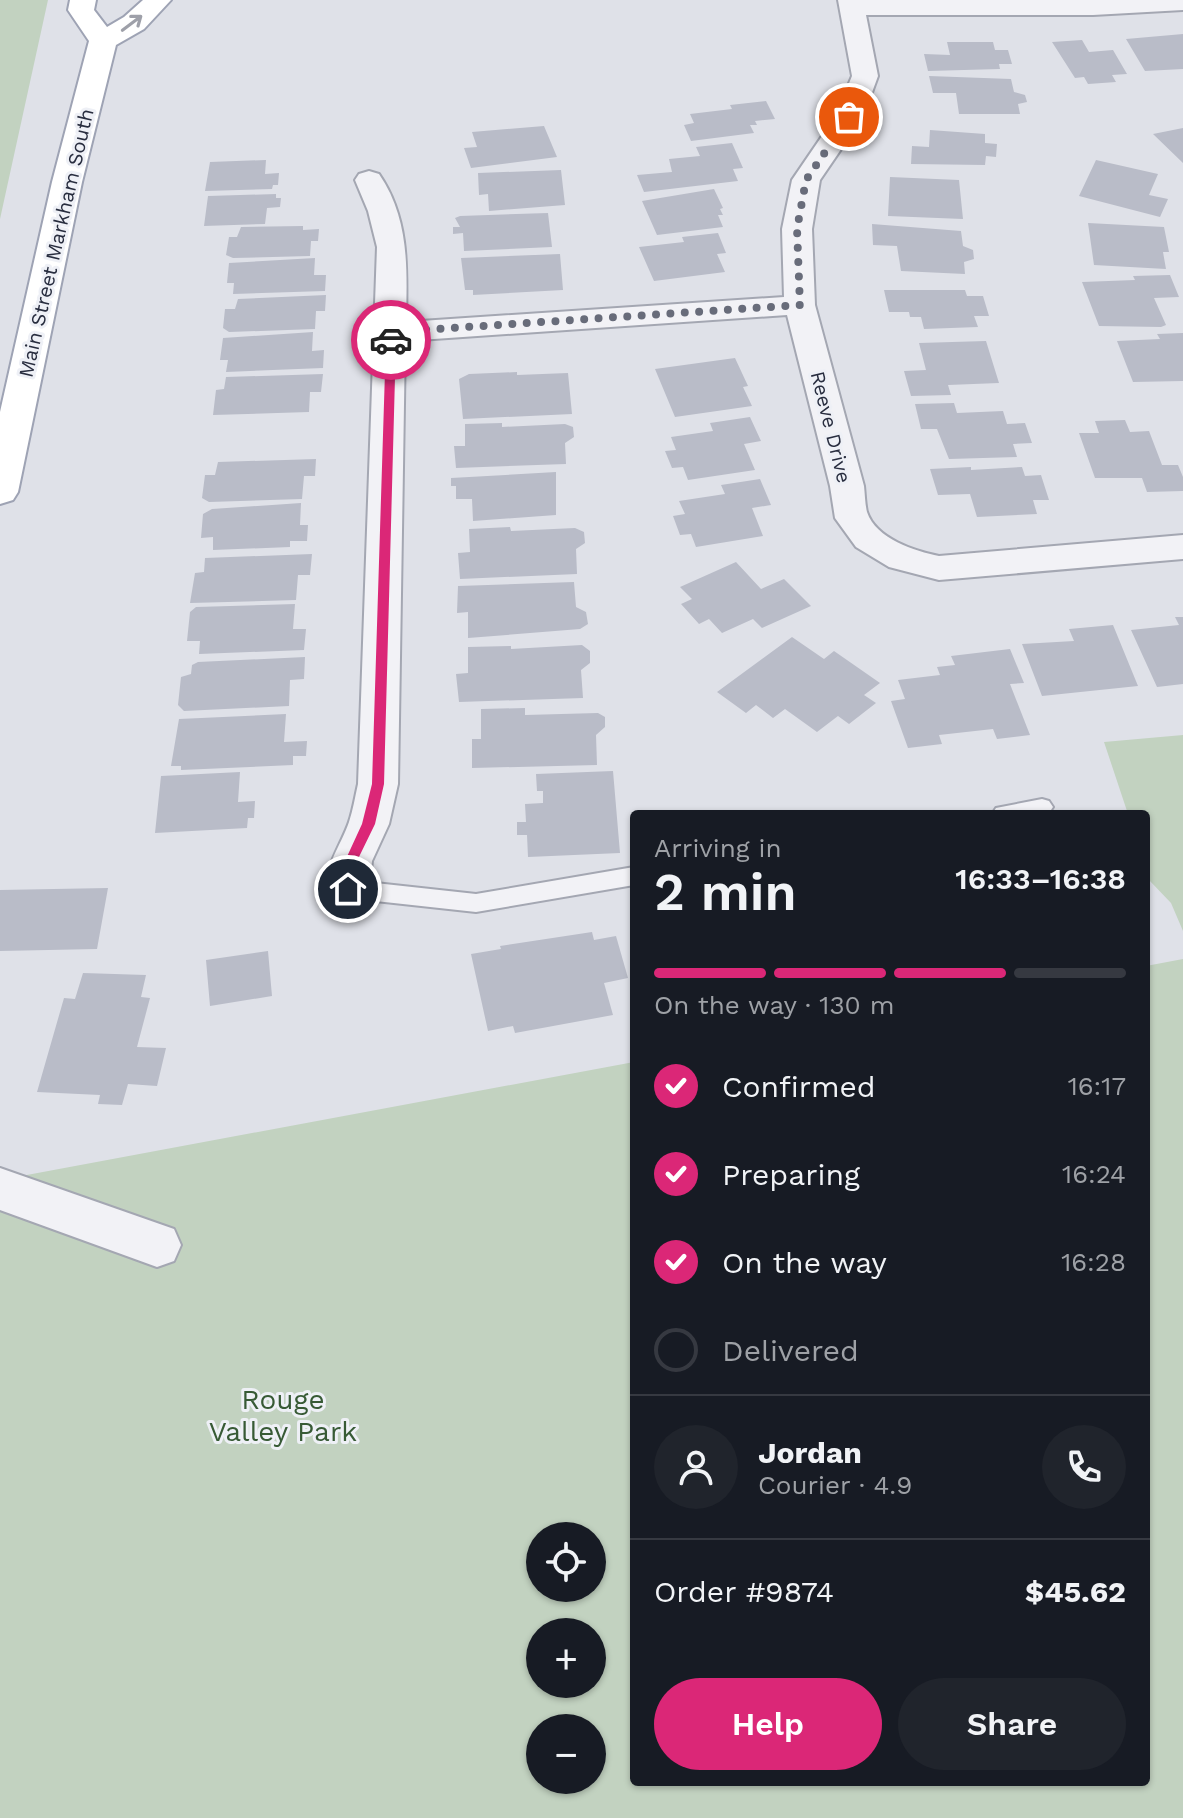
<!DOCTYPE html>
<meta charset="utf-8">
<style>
:root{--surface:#171b24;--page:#20242c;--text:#f1f3f6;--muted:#9ea1a6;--line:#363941;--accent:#db2777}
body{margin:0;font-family:"Work Sans",sans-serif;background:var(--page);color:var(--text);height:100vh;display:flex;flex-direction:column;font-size:30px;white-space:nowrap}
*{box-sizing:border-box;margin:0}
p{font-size:26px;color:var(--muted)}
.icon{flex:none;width:44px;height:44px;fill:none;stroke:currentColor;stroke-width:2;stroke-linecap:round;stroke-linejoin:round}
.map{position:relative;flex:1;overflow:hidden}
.details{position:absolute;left:630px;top:810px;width:520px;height:976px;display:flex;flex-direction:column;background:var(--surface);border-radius:8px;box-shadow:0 2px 6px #0004}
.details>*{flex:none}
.controls{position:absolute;left:526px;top:1522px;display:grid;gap:16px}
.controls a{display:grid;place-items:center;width:80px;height:80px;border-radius:50%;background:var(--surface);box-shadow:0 2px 6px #0004;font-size:40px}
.pin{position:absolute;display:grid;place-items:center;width:68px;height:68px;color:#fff;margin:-34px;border:4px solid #fff;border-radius:50%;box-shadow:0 2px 8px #0007}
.courier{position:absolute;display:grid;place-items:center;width:80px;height:80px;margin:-40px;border:6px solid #db2777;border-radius:50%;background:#fff;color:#222;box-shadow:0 2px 10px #0007}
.overview em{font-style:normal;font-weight:600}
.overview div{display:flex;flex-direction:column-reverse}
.overview{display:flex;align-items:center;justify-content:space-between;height:136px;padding:0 24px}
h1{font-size:52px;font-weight:600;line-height:60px}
.bar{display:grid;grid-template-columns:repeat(4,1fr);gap:12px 8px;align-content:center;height:96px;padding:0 24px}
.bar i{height:10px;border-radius:6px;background:var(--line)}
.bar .selected{background:var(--accent)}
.bar p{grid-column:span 4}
.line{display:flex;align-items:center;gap:20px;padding:0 24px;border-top:2px solid var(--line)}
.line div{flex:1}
.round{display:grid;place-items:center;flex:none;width:84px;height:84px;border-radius:42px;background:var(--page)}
ol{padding:0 24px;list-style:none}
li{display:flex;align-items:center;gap:24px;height:88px}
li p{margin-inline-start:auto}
li .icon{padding:8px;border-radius:50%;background:var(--accent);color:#fff;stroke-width:4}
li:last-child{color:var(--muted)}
li i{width:44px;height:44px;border:4px solid var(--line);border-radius:50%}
.primary-button{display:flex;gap:16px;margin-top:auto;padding:16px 24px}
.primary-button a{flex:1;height:92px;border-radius:48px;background:var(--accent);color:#fff;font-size:32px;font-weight:600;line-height:92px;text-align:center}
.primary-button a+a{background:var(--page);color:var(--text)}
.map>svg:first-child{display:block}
.green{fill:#c2d2c0;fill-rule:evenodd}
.building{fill:#b9bcc8}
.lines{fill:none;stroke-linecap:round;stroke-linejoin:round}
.service-casing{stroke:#a4a7b2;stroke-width:4}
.minor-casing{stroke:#a4a7b2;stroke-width:4}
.primary-casing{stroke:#9ea3b4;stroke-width:4}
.service{fill:#f2f2f6;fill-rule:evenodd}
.minor{fill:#f2f2f6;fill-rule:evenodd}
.primary{fill:#fff;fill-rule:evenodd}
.oneway{stroke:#9ea0a9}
.route{fill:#db2777}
.done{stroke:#686c7a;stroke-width:8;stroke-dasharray:0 14.4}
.labels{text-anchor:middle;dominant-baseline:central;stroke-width:6;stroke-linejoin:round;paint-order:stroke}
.far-street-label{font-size:20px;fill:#282d3f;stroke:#eef0f6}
.near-park-label{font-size:28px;fill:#375a35;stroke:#eef0f6}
</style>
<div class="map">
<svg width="1183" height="1818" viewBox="0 0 1183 1818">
<rect width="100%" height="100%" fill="#dfe1e8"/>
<path class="green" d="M0 0H48L0 219Z
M1183 735V931L1171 903 1149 880 1146 870V814H1128L1104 742Z
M1183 959V1818H0V1180L634 1062V1782H1146V966ZM540 1536H592V1588H540ZM540 1632H592V1684H540ZM540 1728H592V1780H540Z"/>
<path class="building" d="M1183 34V69L1145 71 1126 39Z
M1082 40 1089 52 1113 50 1127 74 1112 75 1116 82 1088 84 1084 77 1075 78 1052 42Z
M947 42H993L995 50H1008L1012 64H999L1000 69 928 71 924 54 950 55Z
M929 76 1011 79 1014 92 1025 95 1027 102 1018 104 1020 114H959L956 93H933Z
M766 101 775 119 755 121 757 125H750L754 133 691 141 684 125 694 123 690 114 732 109 730 105Z
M544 126 557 157 471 168 464 148 477 147 472 132Z
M1183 128V163L1153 134Z
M930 130 985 134V143L997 144 996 157 986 156 985 165 911 164 912 146 929 147Z
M732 143 743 168 733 169 738 181 644 192 637 175 672 172 669 159 700 156 696 147Z
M266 160 265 174 279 173 278 185H273L272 189 205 191 210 162Z
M1096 160 1158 174 1149 195 1168 199 1160 217 1079 196Z
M561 170 565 205 489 211 488 194 479 195 478 173Z
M890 177 959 180 963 219 888 216Z
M714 189 723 208 720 209 723 215H718L723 227 657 235 642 201Z
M276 194V198H281L280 207 267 208 265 224 204 226 208 196Z
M548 213 552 247 464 251 463 233 453 234V227H460L455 218 460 216Z
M1088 223 1164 227 1169 252H1163L1166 269 1094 265Z
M872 224 961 231 963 246 973 250 974 259 964 262 965 274 901 271 897 246 873 245Z
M303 226V230L319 229 318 241H311L310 256 233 258 226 255 229 237H237L241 227Z
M718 233 726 253 717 254 725 272 654 281 639 247 684 242 682 237Z
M560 254 563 290 473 295V290H465L461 258Z
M315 258 314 275H326L325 291 233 294 234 283H227L229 263Z
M1170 275 1179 297 1154 298 1166 325 1161 327 1099 326 1082 282 1135 280 1133 276Z
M884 290H965L967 296H983L989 316H974L978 327 924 329 921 317H910L909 312H889Z
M326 295 325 311H316L315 329 229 332 223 328 225 309H235L238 299Z
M313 332 312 351 324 350 323 368 226 372 228 360H220L223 338Z
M1183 333V381L1133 382 1117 341 1160 339 1157 334Z
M986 341 999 383 948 385 951 395 911 396 904 371 926 370 919 343Z
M735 358 748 386 743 387 752 406 675 417 655 369Z
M517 372V375L568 373 572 414 463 419 459 379 469 374Z
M323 374 321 392H310L309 412 213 415 216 390 224 389 226 377Z
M954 403 957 413 1003 411 1007 424 1025 423 1032 443 1013 444 1017 457 949 459 937 429H921L915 404Z
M750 417 761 441 744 444 755 470 688 480 683 467 672 468 665 451 676 450 671 437 713 431 710 423Z
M1125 420 1130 432 1149 431 1162 465H1178L1183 477V491L1147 492 1142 478H1095L1079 433H1099L1095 421Z
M502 423V427L565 424 573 427 574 437 565 443 566 464 456 468 454 446H465V424Z
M316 459 315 476H304L302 499 209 502 202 498 205 475H215L218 462Z
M971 467V470L1022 467 1025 476 1041 475 1049 500H1033L1037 514 977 517 970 494 938 495 930 469Z
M556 472V515L473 521 472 499H456V486H451V478Z
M760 479 771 505 752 508 763 536 696 547 691 534 680 535 673 516 685 514 679 501 725 494 721 485Z
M301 503 300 525H308L307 541H290V547L213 550V537L201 538 203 514 212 509Z
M510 527 511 531 575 528 584 532 585 543 576 549 577 574 460 579 458 553 470 552 469 529Z
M312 554 310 575H298L296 600 190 603 195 573 204 572 205 558Z
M736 562 761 589 784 579 811 606 762 628 753 619 722 633 709 619 699 624 681 604 692 599 680 587Z
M574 582 576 607 586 612 588 624 580 629 468 638V612L457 613 458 586Z
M295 604 293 629H306L304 650 199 654 200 641H187L190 612 196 607Z
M1175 617H1183V684L1157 687 1131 630 1179 625Z
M1113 625 1138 686 1042 696 1022 644 1074 641 1069 629Z
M792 637 824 659 834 651 880 683 864 695 876 703 849 724 838 716 817 732 785 709 773 718 756 705 746 713 717 692Z
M582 645 590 651V663L581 670 583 698 459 702 456 674 468 673V647L511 646V649Z
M1010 649 1024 683 1010 684 1030 735 997 739 993 729 939 735 942 744 908 748 891 701 905 699 898 680 940 675 937 667 955 665 951 656Z
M305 657 304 679 290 680 289 706 184 711 178 705 181 677 191 674 192 665 198 662Z
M525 708V715L598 713 605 717V727L596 735 597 765 472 768V739H481V709Z
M286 714 284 742 307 741 306 756H293V765L181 770V766H171L179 719Z
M613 771 620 853 528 857 527 835H517V822H526L525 804 543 803V791H537L536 774Z
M240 772 238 802 255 801 254 818H248L247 828 155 833 161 776Z
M108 888 97 949 0 951V890Z
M592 932 594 940 616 936 628 978 604 983 613 1015 515 1033 513 1026 488 1031 471 954 501 949 500 946Z
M268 951 272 996 210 1006 206 960Z
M83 973 146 975 141 997 150 998 137 1047 166 1048 157 1086 128 1084 122 1105 98 1104 100 1095 37 1092 64 998 75 999Z"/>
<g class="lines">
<defs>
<path id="service" d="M1042 799 1049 801 1053 807 1049 813 992 814 996 808Z
M634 867V885L476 912 348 898 340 895 337 889 340 883 348 880 476 894Z"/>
<path id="minor" d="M838 0H1183V10L1093 15H866L878 76 863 117 820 180 812 229 815 305 864 486C865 495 865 504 867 512 876 539 915 551 939 556L1183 535V559L939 580 889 567 856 547 835 518 830 486 787 315 405 341 398 784 389 824 372 861 369 889 363 901 348 906 333 901C318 872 340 849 349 822 353 810 355 797 358 784L377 247 368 211 355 180 359 174 369 171 379 174C410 219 407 270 406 322L784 297 782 229 792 180 835 117 852 76Z
M0 1168 174 1229 181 1245 174 1261 157 1267 0 1210Z"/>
<path id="primary" d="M70 0H96L94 10 107 27 124 17 143 0H171L144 29 116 45 82 182 18 492 13 500 0 504V412L52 182 89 41 68 10Z"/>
</defs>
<use href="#service" class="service-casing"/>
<use href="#minor" class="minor-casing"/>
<use href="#primary" class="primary-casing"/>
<use href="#service" class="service"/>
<use href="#minor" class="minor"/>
<use href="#primary" class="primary"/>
</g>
<defs><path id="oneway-shaft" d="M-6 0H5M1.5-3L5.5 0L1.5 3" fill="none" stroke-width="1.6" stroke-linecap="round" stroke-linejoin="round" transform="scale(2)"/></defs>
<use class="oneway" href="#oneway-shaft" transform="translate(132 23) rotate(-37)"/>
<path class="route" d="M391 337 396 340 384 784 375 824 357 861 354 889 348 894 341 889 345 861 362 824 372 784 386 340Z"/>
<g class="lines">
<path class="done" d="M391 340V332L800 305 797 229 806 180 849 117"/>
</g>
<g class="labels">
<g class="far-street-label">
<text transform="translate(56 243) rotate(-77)">Main Street Markham South</text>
<text transform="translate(831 427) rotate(76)">Reeve Drive</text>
</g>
<g class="near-park-label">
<text x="283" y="1399">Rouge<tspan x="283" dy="32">Valley Park</tspan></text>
</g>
</g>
</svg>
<div class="controls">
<a><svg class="icon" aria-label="locate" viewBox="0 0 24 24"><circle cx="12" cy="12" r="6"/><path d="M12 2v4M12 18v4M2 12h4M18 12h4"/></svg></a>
<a>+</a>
<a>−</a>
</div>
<div class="pin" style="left:849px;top:117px;background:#ea580c"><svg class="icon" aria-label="bag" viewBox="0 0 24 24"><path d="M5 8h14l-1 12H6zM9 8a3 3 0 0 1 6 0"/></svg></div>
<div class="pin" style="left:348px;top:889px;background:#1f2937"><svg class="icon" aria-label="home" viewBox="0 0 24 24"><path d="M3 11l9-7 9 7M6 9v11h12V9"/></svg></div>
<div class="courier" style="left:391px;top:340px"><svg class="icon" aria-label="car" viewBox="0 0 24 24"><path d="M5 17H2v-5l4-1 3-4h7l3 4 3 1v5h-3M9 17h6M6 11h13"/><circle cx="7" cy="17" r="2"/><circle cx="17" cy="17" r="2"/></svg></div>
<section class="details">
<div class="overview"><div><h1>2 min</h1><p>Arriving in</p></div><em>16:33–16:38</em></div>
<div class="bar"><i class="selected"></i><i class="selected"></i><i class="selected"></i><i></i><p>On the way · 130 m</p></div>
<ol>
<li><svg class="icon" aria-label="check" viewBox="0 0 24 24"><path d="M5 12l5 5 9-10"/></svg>Confirmed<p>16:17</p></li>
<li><svg class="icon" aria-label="check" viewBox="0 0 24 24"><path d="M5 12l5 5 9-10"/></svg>Preparing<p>16:24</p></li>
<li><svg class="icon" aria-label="check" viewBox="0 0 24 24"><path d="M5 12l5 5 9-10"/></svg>On the way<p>16:28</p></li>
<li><i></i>Delivered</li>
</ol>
<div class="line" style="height:144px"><a class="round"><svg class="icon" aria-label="person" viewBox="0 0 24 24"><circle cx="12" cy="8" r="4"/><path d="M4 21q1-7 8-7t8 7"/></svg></a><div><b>Jordan</b><p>Courier · 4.9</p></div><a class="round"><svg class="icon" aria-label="phone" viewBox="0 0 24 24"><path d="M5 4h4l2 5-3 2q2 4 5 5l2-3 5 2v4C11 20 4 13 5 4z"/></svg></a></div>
<div class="line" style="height:104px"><div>Order #9874</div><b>$45.62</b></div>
<div class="primary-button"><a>Help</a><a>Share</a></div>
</section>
</div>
